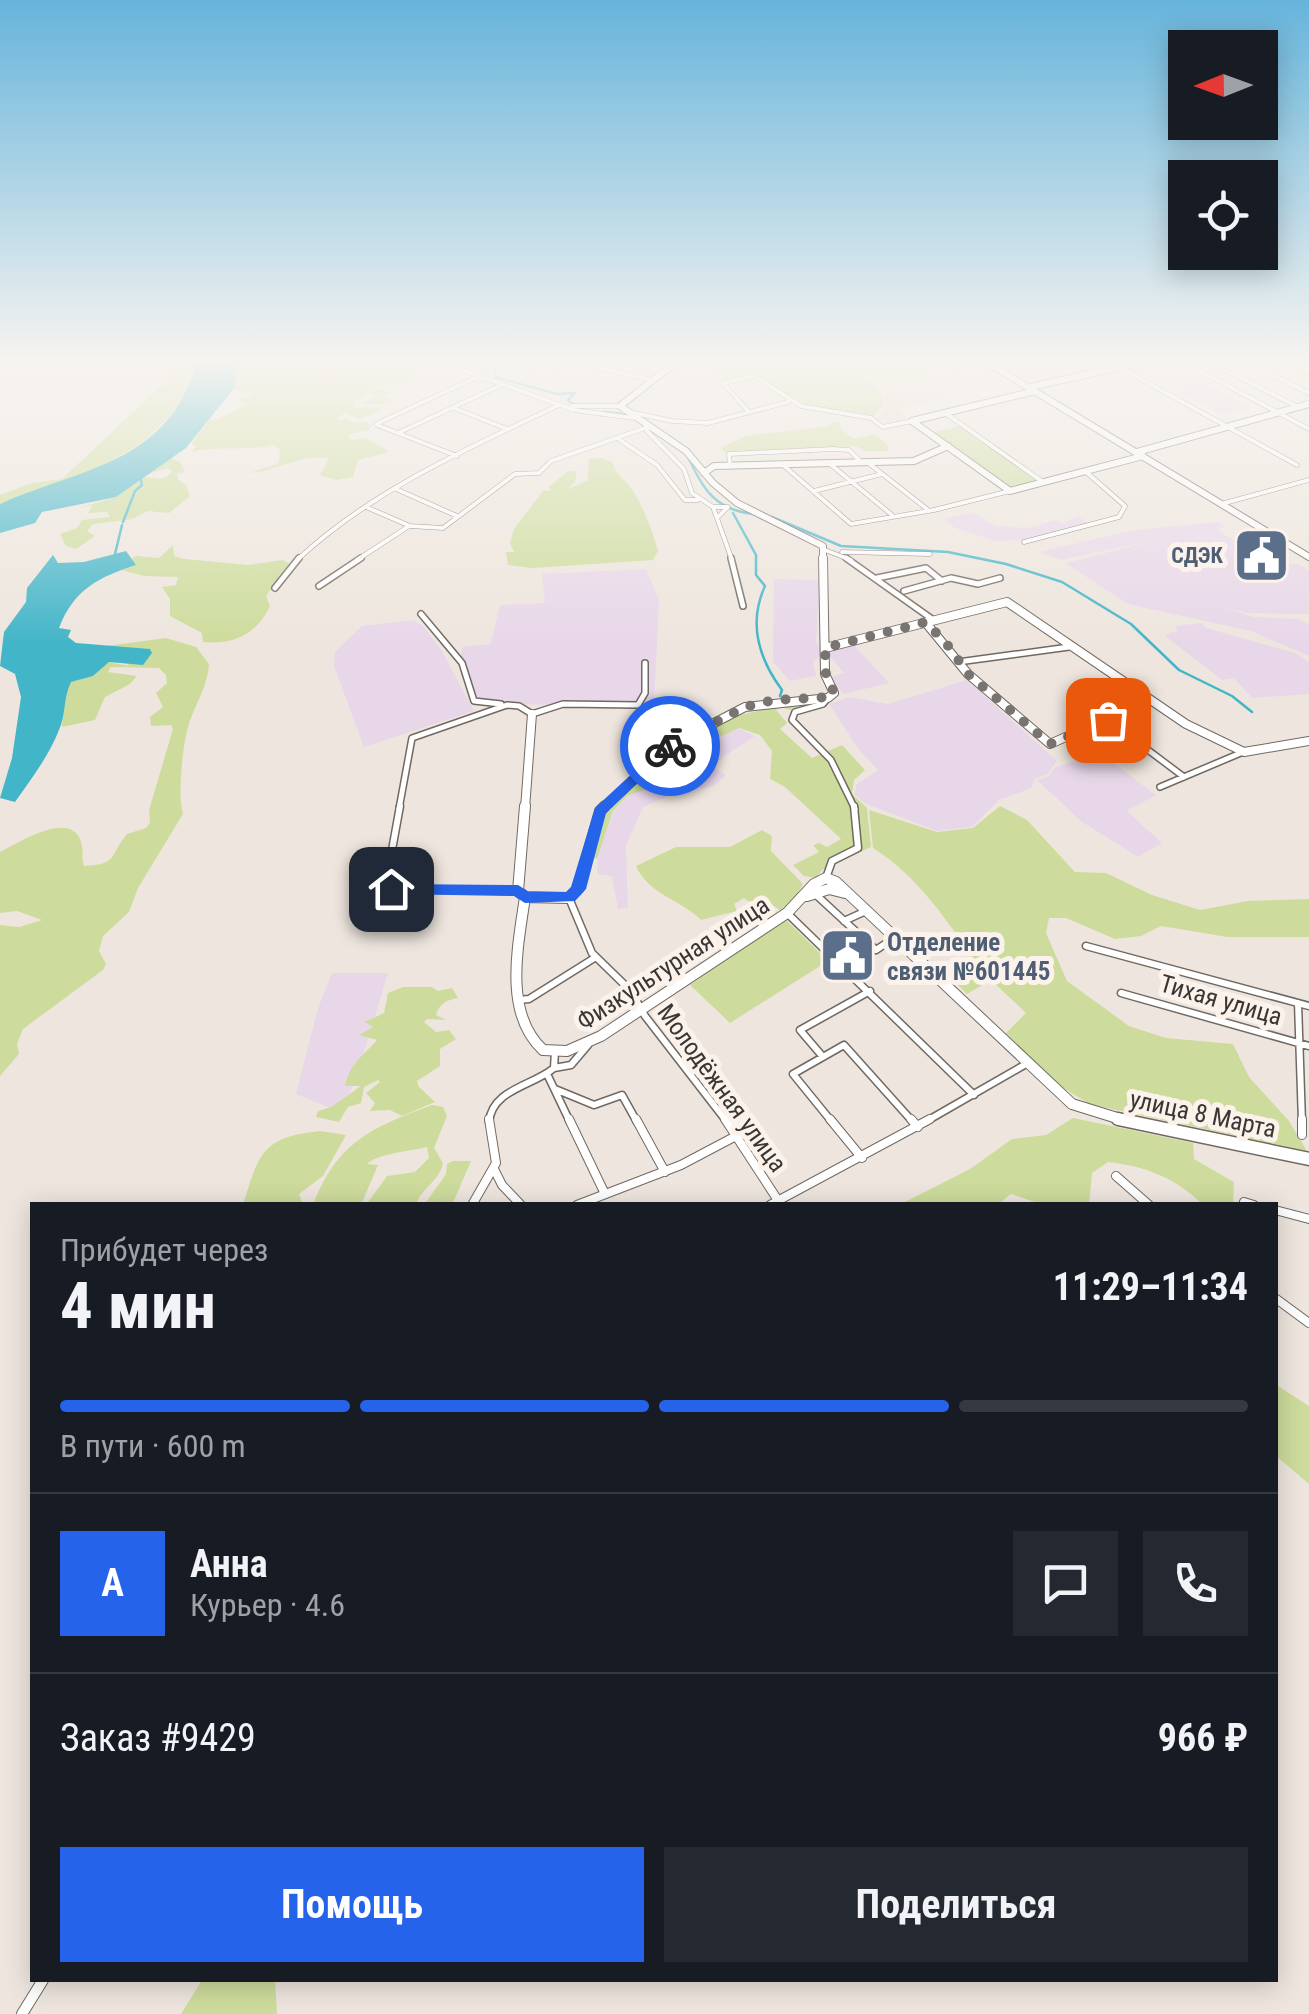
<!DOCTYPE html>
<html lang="ru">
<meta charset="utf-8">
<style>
:root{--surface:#171b24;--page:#242831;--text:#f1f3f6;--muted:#9ea1a6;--line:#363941;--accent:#2563eb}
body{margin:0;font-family:"Roboto Condensed",sans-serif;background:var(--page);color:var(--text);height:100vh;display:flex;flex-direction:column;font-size:38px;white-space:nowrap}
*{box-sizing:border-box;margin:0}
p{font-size:32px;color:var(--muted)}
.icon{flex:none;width:55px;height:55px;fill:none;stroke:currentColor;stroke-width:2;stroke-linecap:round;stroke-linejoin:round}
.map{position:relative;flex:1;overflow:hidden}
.side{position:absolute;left:30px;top:1202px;width:1248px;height:780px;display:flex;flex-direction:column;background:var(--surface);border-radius:0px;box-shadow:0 5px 25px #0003}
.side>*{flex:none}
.needle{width:65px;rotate:269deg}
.controls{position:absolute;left:1168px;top:30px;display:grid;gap:20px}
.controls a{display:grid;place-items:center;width:110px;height:110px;border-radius:0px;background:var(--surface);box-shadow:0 5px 25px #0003;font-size:50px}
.pin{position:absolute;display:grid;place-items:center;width:85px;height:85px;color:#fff;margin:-42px;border-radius:20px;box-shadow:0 5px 15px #0006}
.courier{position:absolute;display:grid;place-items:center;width:100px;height:100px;margin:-50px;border:8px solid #2563eb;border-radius:50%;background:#fff;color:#222;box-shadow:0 2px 12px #0007}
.headline em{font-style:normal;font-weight:700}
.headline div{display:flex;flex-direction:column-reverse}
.headline{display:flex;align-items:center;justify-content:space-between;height:170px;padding:0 30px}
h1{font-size:65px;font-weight:700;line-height:75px}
.bar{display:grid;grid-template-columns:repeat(4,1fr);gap:15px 10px;align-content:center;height:120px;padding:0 30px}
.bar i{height:12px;border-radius:8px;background:var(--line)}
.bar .selected{background:var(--accent)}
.bar p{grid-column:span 4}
.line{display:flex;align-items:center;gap:25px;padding:0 30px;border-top:2px solid var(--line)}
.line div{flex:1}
.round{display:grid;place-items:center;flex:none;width:105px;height:105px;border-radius:0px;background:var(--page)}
.cta{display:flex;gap:20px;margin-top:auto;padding:20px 30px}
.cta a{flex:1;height:115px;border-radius:0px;background:var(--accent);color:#fff;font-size:40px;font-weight:700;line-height:115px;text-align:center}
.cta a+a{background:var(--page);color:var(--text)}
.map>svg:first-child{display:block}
.built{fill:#e6d9cc}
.industrial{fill:#e8d7e9}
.green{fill:#cddc9c}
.water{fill:#43b5c8}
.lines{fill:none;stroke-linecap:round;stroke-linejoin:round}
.stream{stroke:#43b5c8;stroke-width:2.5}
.street-far4-casing{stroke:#706962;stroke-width:5}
.street-far3-casing{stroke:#706962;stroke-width:8}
.street-far2-casing{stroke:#706962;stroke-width:9}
.street-far1-casing{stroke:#706962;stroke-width:10}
.street-casing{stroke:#706962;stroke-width:12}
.secondary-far3-casing{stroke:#706962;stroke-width:8}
.secondary-far2-casing{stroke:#706962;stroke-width:10}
.secondary-far1-casing{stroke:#706962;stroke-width:12}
.secondary-casing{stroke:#706962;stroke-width:15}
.street-far4{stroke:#fff;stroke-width:4}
.street-far3{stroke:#fff;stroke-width:5}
.street-far2{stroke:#fff;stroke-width:6}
.street-far1{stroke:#fff;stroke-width:8}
.street{stroke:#fff;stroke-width:10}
.secondary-far3{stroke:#fff;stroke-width:6}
.secondary-far2{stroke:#fff;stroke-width:8}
.secondary-far1{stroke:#fff;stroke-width:10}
.secondary{stroke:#fff;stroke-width:12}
.route{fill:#2563eb}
.done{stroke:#797470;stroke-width:10;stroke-dasharray:0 18}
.labels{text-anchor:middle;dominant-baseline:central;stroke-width:10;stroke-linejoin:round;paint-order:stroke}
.far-service-label{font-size:22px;font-weight:bold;fill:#4e5e75;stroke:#fbf3eb;text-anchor:end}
.service-label{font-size:25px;font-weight:bold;fill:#4e5e75;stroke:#fbf3eb;text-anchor:start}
.street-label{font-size:25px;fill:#3a3634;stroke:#fbf3eb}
</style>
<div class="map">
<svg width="1309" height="2014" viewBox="0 0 1309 2014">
<rect width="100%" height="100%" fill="#eee6de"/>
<path class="built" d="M1004 363H1029L1040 370 1088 363 1112 366 1034 383Z
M956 373 981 386 897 410 909 419 885 424 878 418 886 406 883 388Z"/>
<path class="industrial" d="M1170 364 1251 408 1222 415 1141 371Z
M972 512 996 526 1027 528 1056 520 1062 524 1078 516 1088 524 1027 540 995 541 955 528 944 519Z
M1218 522 1225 526 1218 530 1240 545 1248 543 1257 549 1246 552 1251 560 1265 557 1277 569 1297 563 1309 571 1308 614 1247 613 1220 606 1254 617 1299 619 1309 625V656L1251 631 1128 604 1065 563 1165 538 1061 560 1039 552 1135 530Z
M646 569 659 600 654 704 473 705 460 665 462 647 491 644 500 605 545 603 542 574Z
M774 579 820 580 816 642 823 652 813 663 816 676 790 681 773 662Z
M413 620 423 626 442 651 474 711 364 747 334 666 335 652 362 626Z
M1201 623 1206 628 1295 653 1309 662V694L1252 698 1234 678 1222 680 1164 635 1178 631 1175 626Z
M853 644 889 683 844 694 828 678 844 673 826 652Z
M967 680 1057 761 1048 774 1034 779 1032 788 999 800 972 827 937 831 864 803 854 794 857 784 878 770 859 750 829 704 850 697 888 704Z
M738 728 755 736 710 766 726 775 713 786 670 795 643 807 626 846 628 908 618 909 612 876 597 874 598 851 614 811 627 796 644 788 690 773 687 766 693 758 710 742Z
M1102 754 1156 795 1127 811 1162 843 1138 857 1082 822 1037 780 1049 776 1055 767Z
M332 973H388L356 1079 340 1112 296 1094 318 1008Z"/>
<path class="green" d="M180 363H196C171 456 79 474 0 504V495L32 483 62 479 159 388Z
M237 363C268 363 294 367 325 371 342 374 356 362 372 369L378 364 401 368 414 365 409 370 415 372 413 375 427 377 400 385H374L373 388 391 393 384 395V399L392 400 380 405 362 403 376 397 372 393 375 391 363 393 366 396 354 401 353 408 380 407V411L359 419 346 413 338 417V420L348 419 353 423 367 422 371 426 369 430 349 434 350 440 367 438 389 452 358 460 353 477 336 480 320 475 329 458C303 453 277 471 250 473L279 463 280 450 273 444C259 452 211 445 192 452L196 446 191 444 210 420 219 419 245 405 238 399 254 396 252 392 241 394 235 387Z
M729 363H911L931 377C897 390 897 374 867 374L885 402 874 416 800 404 756 372 726 380 715 376Z
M832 422H840L841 429 854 439 874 434 887 444 889 451H865L856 446 725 452 720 448 746 436 828 426Z
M959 426 1039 481 1010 488 934 432Z
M171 458 180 462 185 472 177 474 178 479 186 485 190 496 169 513 148 511 132 519 93 524 87 531 95 536 76 549 66 546 60 534 77 528 82 520 110 517 107 512 88 513 93 505 79 508 116 497 144 477C155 478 165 482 172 471L168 468 148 474Z
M601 458 612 462C617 475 623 478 631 488 643 505 652 531 658 551L653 560 532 568 508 565 506 552H514L510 543 514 529 543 491 551 490 549 487 568 471H577L575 482 568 489 588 480 589 459Z
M173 545 174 556 184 559 248 565 283 560 289 564 266 596 270 606C257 634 234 645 203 642L202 633 170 616V599L162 587 176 585 178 577 144 576 122 570 136 565 131 560 136 556 159 558Z
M166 638 196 647 209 664C208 683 198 700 191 718 183 737 177 794 183 814L138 888 129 912 103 936 99 951 106 964 103 970 23 1029 17 1044 19 1054 0 1076V925L19 927 42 920 17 911 0 913V852C15 845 71 808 81 842 84 850 81 858 84 866 119 864 108 857 127 834L146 828 150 823 149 810 173 729 171 725 151 726 150 717 163 707 156 693 167 683 166 675 159 668 111 667 108 672 137 676 130 684 105 697 95 720 62 727 65 693 71 682 93 676 109 662 129 666 115 648 106 646Z
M820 702 793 711 782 707 776 710 787 723 780 729 812 758 842 745 865 770 854 780 852 794 867 808 871 847 822 870 816 878 804 876 793 865 819 852 813 845 819 843 827 847 841 839 785 787 770 779 772 751 760 735 739 728 709 742 686 766 690 773 627 796 613 811 597 859 590 857C598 807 609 801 648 773 656 766 661 756 669 750 708 716 771 707 820 702Z
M1000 806 1027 820 1075 872 1106 873 1152 895 1200 910 1248 901 1309 899V937H1227L1161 926 1141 936 1115 939 1066 918H1049L1046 933 1067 981 1129 1026 1166 1038 1233 1044 1249 1077 1289 1121 1307 1151 1089 1104 1062 1087 1005 1034 1026 1013 991 980 967 994 954 981 978 965C948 922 918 876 873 848L869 810 937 832 973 828Z
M762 830 772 836 771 851 803 884 794 900 780 910 771 904 757 907 744 898 734 904 737 911 701 920C680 899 649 895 636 866L676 847H730Z
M785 919 828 961 730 1023 690 985Z
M403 987H432L438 991 452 988 458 998C448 1000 439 1003 436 1015L446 1020 427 1019 424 1022 436 1032 449 1030 456 1039 440 1049V1066L417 1081 419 1087 435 1102 402 1116 390 1110 370 1111 375 1103 366 1093 380 1082 378 1080 364 1087 361 1103 348 1107 339 1122 316 1117 318 1111 331 1107 361 1086H345C350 1063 363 1056 377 1040L359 1035 373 1027 365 1022 384 1013 388 993Z
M432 1105 443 1107 447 1116 434 1148 443 1163C440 1181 421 1188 416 1205H366L387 1176 415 1172 429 1158 427 1147C410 1151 377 1154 367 1164L378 1165 361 1205H313C338 1141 371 1128 432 1105Z
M1073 1118 1193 1143 1194 1159 1234 1182 1233 1205H1203C1176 1178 1145 1166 1108 1162L1092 1173 1089 1205H1044L1011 1194 997 1205H899L970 1169 1012 1139 1046 1135Z
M320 1131 346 1135 323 1176 299 1194 303 1205H243C259 1152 263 1137 320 1131Z
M453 1161H471L452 1205H424L446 1174 447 1164Z
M1275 1384 1309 1406V1484L1275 1455Z
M202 1980H275L277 2014H181Z"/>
<path class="water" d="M196 363H237L235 387 186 448 116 497 42 512 35 523 0 533V504C80 468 169 464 196 363Z
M126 551 136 565C99 577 74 589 59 628L71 630 68 637 76 643 150 649 152 653 143 665 109 662 93 676 71 682C63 698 66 715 59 730 49 756 31 779 15 802L0 798 12 758 21 697 15 674 0 666 4 632 26 602 27 588 53 555 58 563 84 562Z"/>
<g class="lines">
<path class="stream" d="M494 363 495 377 557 394 575 393 568 400 574 405
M605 412 627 414
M648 422 683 446
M688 457C704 490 715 510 754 514
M733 513 756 555V575L765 586C748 623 759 659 782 690L780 696
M772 517 841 546 948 552 1006 564 1062 582 1131 624 1179 670 1232 696 1252 712
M123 522 135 491 142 485 140 476
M115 554 122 525"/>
<defs>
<path id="street-far4" d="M443 363 574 410 633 418
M519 363 551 370
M578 363 651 380
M1185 363 1309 429
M1211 363 1298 407
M1248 363 1309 393
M1119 367 1297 465
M571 406H620
M454 408 507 429
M625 411 672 421 708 423 788 402
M749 412 723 383 755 376 801 406 871 418 883 427 912 421
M945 413 1043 482
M376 424 479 376
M377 425 457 456
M398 433 501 385
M620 440 657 465 685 500H698
M867 462 927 509
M830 464 892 515
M783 465 851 524 934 510 1010 491
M730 466 729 454 833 449 849 450 861 462
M396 489 457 516
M814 491 882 474
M1221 504 1309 480
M366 507 410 526 443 528 515 474 539 473 551 461 648 427 647 431 684 469 692 493 713 507 732 560
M713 507H728L718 517
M1024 542 1119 517 1125 506 1085 471
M825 550 851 560
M842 552 930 554
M297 560C372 490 467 449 559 405
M357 560 409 526"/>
<path id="street-far3" d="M731 558 743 606
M846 558 932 619
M877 578 926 568 942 581
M319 586 361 558
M275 588 299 558
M904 591 951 578 978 584 1000 578
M421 614 462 663 474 701 501 704
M958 662 1069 647
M828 698 823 704 795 712 792 720 831 760 855 809
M1108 720 1184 777
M1160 787 1243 752
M399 809 412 738 507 705 519 706 532 714 563 704 638 705 645 693V663"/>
<path id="street-far2" d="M400 806 386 883 391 889 518 891
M826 878 832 861 858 848 854 806
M814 893 876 950 894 938
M569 898 592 953 631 991 645 1016 727 1122
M787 913 974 1095
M844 921 866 911
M1086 946 1309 1006
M1121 993 1309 1046
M518 1000 529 999 596 957
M1298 1003 1302 1122
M823 1057 800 1030 870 991
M554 1068 571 1065 588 1045
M548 1076 570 1122
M555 1089 594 1105 622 1095 637 1122
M489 1122C492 1089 533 1086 554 1068L555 1051
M832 1122 793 1074 844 1045 913 1122
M925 1122 1026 1064"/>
<path id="street-far1" d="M569 1119 605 1194
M636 1119 665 1172
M725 1119 781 1205
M830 1119 862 1158
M911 1119 918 1127
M1302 1119V1135
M494 1169 502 1185 521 1205
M1116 1176 1149 1205
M1244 1202 1254 1205
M472 1205 496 1163 489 1119
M577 1205 681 1165 736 1136
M770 1205 930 1119
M1275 1210 1309 1219
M1275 1298 1309 1323"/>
<path id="street" d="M22 2014 43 1980"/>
<path id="secondary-far3" d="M675 363 620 406 686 451 713 483 737 503 823 546V560
M988 363 1309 557
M1292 363 1309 371
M1031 387 1138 363
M912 421 1010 491 1143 456
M912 421 1035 391
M1137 452 1309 404
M704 473 714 466 914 461 948 446"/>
<path id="secondary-far2" d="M926 623 968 674 1050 744 1149 700
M825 648 1007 602 1186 724 1244 752 1309 741
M525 809 532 714
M603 809 668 747 745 707 828 698 834 693 825 674 823 558"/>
<path id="secondary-far1" d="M525 806 518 891 525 897
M807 896 829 889 845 893
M525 897C518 946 503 1013 543 1050L567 1051 601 1036 787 913 814 884 826 878 836 882 1072 1104 1130 1122
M525 897 569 898 578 889 600 811 605 806"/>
<path id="secondary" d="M1118 1119 1309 1159"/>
</defs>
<use href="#street-far4" class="street-far4-casing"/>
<use href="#street-far3" class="street-far3-casing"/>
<use href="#street-far2" class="street-far2-casing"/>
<use href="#street-far1" class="street-far1-casing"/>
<use href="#street" class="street-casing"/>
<use href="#secondary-far3" class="secondary-far3-casing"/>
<use href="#secondary-far2" class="secondary-far2-casing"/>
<use href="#secondary-far1" class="secondary-far1-casing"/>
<use href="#secondary" class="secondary-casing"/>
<use href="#street-far4" class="street-far4"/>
<use href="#street-far3" class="street-far3"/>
<use href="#street-far2" class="street-far2"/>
<use href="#street-far1" class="street-far1"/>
<use href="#street" class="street"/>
<use href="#secondary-far3" class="secondary-far3"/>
<use href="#secondary-far2" class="secondary-far2"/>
<use href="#secondary-far1" class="secondary-far1"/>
<use href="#secondary" class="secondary"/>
</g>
<linearGradient id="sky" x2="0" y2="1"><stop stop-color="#66b4db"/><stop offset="0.56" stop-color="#f7f4f0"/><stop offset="1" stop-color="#f7f4f0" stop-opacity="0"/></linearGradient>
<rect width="1309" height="644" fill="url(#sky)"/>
<path class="route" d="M665 743 677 746 606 813 586 889 575 901 525 903 514 896 391 894 384 889 391 884 518 885 529 892H566L571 887 595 808Z"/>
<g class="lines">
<path class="done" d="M670 746 745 707 774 700 831 697 834 692 826 677 825 648 926 622 950 648 968 674 1050 744 1108 720"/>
</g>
<defs>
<symbol id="civic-square" viewBox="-11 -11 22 22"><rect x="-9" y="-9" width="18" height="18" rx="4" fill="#5c6f8a" stroke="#fbf3eb"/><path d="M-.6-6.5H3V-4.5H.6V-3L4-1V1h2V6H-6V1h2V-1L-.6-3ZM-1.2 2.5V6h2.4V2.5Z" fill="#fff"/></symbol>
</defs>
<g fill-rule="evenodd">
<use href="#civic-square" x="1230" y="524" width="63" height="63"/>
<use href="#civic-square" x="816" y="924" width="63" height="63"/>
</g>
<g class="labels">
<g class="far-service-label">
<text x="1223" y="555">СДЭК</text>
</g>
<g class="service-label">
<text x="887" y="942">Отделение<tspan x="887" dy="29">связи №601445</tspan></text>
</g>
<g class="street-label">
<text transform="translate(673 963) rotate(-33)">Физкультурная улица</text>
<text transform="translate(1221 1000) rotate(16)">Тихая улица</text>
<text transform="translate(722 1088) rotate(54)">Молодёжная улица</text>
<text transform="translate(1203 1114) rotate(12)">улица 8 Марта</text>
</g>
</g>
</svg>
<div class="controls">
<a><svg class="needle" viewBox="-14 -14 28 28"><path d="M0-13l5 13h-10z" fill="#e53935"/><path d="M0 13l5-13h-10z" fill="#9ea1a6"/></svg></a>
<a><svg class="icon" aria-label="locate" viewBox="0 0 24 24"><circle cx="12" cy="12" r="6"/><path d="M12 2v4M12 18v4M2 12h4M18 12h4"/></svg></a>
</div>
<div class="pin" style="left:1108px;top:720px;background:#ea580c"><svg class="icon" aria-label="bag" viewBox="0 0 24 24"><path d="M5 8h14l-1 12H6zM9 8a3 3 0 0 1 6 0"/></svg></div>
<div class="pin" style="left:391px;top:889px;background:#1f2937"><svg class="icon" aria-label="home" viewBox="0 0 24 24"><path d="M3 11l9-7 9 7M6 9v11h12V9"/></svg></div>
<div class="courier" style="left:670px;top:746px"><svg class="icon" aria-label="bike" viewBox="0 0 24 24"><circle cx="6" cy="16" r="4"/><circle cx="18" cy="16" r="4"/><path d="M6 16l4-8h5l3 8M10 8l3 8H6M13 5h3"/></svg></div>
<section class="side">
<div class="headline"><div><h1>4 мин</h1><p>Прибудет через</p></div><em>11:29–11:34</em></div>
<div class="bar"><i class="selected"></i><i class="selected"></i><i class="selected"></i><i></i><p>В пути · 600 m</p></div>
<div class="line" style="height:180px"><b class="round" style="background:var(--accent);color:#fff">А</b><div><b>Анна</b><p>Курьер · 4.6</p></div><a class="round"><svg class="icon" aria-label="chat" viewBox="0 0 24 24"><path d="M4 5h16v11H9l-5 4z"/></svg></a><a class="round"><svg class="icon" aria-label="phone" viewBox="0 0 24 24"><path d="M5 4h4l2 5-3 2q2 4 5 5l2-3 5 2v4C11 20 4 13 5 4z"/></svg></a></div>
<div class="line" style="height:130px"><div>Заказ #9429</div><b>966 ₽</b></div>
<div class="cta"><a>Помощь</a><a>Поделиться</a></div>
</section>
</div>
